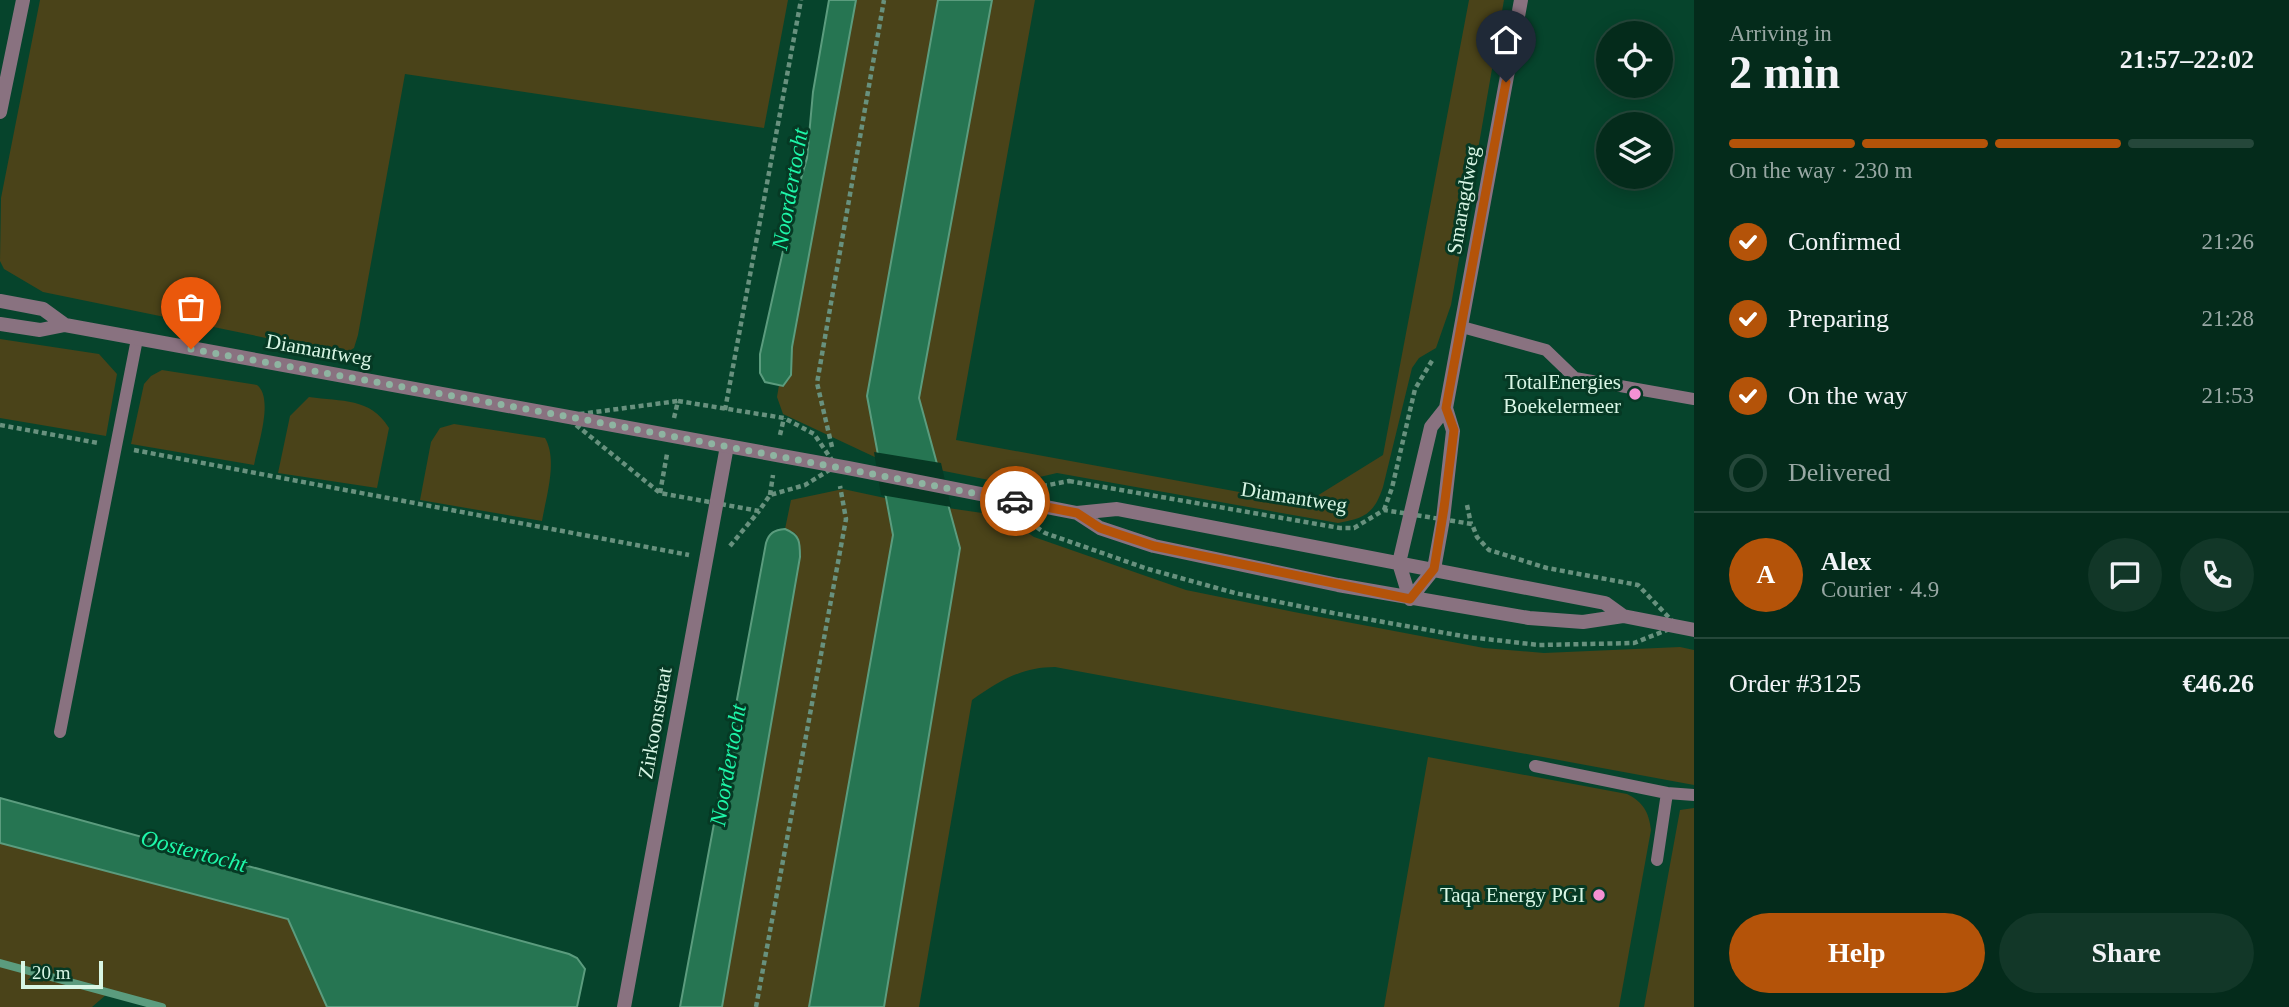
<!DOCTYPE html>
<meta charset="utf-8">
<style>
:root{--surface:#042b1b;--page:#123728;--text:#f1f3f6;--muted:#97a7a3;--line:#25473a;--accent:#b45309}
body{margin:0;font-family:Georgia,serif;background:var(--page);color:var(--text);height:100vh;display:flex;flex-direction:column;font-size:26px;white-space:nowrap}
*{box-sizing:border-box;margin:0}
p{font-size:23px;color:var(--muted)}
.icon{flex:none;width:38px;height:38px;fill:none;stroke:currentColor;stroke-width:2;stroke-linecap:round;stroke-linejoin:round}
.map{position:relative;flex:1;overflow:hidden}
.panel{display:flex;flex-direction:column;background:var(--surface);width:595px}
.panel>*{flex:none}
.fabs{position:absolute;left:1596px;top:21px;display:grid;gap:14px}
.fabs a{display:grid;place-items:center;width:77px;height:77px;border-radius:50%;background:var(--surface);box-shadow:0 4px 18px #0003,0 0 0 2px var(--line);font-size:35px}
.scale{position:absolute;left:21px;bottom:18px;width:82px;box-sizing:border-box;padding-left:7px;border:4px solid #d8f6e5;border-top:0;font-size:19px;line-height:24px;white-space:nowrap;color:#d8f6e5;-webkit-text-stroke:5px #063924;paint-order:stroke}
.pin{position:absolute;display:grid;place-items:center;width:60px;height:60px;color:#fff;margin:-72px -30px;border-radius:50% 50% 50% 0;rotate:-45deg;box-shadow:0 0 7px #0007}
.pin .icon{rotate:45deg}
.courier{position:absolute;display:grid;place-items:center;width:70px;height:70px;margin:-35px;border:5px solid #b45309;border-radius:50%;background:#fff;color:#222;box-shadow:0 2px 9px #0007}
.overview em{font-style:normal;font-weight:800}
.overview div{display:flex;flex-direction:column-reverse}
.overview{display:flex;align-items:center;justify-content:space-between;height:119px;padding:0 35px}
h1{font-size:46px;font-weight:800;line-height:52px}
.bar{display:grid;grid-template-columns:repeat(4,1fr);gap:10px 7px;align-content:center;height:84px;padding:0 35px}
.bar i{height:9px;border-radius:5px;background:var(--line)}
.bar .active{background:var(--accent)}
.bar p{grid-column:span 4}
.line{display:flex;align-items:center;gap:18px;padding:0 35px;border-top:2px solid var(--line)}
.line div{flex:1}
.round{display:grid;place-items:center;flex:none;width:74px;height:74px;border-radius:37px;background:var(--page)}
ol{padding:0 35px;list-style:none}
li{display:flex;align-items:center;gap:21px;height:77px}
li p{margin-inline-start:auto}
li .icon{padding:7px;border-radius:50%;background:var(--accent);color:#fff;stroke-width:4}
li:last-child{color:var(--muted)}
li i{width:38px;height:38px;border:4px solid var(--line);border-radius:50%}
.action{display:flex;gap:14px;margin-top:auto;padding:14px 35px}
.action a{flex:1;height:80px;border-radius:42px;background:var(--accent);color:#fff;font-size:28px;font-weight:800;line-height:80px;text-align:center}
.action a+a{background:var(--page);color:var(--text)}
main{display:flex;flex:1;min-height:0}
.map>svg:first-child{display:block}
.built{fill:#06442c;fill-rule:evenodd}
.green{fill:#4a4319}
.water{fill:#267552;stroke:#5b9c7e;stroke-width:2}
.pier{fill:#063924}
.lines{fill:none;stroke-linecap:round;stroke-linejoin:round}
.stream{stroke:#5b9c7e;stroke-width:8}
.path{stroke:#68917e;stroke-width:4.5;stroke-dasharray:5 3.5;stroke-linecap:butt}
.service{stroke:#897280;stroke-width:12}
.minor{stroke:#897280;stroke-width:14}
.tertiary{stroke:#897280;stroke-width:14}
.done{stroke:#8eb4a1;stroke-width:7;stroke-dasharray:0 12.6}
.route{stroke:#b45309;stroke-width:9}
.poi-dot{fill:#f491d3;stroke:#063924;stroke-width:2.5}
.labels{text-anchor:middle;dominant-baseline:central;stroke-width:6;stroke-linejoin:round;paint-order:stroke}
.street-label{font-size:21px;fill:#d8f6e5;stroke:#063924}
.poi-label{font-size:21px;fill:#d8f6e5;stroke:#063924;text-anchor:end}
.water-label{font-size:23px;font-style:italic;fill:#1ef7a9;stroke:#063924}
</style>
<main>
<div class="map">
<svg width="1694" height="1007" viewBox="0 0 1694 1007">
<rect width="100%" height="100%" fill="#063924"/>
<path class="built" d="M0 0H1694V1007H0ZM1608 33H1661V86H1608ZM1608 124H1661V177H1608Z"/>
<path class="green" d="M40 0H788L764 128 405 74 358 335 354 348 344 354 43 292 4 269 0 261 1 198Z
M856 0H938L867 396 879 459 783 414 777 397 779 385 783 386 791 375 792 347Z
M992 0H1035L956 440 1304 504 1383 455 1469 0H1504L1451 305 1436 348 1419 358 1412 368 1383 487C1374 514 1365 518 1338 523L1057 473 1009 484 939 470 919 398Z
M0 339 99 354 117 374 106 436 0 418Z
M162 370 257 385C274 398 258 445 254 465L131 444 144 384 151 376Z
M309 397C342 402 370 397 389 428L377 488 278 473 290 416Z
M454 424 545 438C558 460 546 497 542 521L420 500 431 442 440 428Z
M843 489 885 498 893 535 809 1007H722L800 557 795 533 785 529 791 500Z
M948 508 1003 516 1034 537 1186 590 1294 612 1484 648 1544 653 1680 647 1694 650V785L1055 667C1022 667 999 681 972 700L919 1007H884L960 548Z
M1428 757 1627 794C1643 802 1649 812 1651 830L1619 1007H1384Z
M1694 808V1007H1644L1680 810Z
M0 843 288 919 327 1007H149L107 994 92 1007H0Z"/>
<path class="water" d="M829 0H856L792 347 791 375 783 386 765 382 760 373V354L793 206 807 158 813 92Z
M938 0H992L919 398 960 548 884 1007H809L893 535 867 396Z
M785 529C800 535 800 542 800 557L722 1007H680L766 543C769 533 774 530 785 529Z
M0 798 569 954 577 958 585 969 577 1007H327L288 919 0 843Z"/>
<path class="pier" d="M874 452 941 463 951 507 881 495Z"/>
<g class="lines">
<path class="stream" d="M0 963 162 1007"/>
<path class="path" d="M678 401 784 418 814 434 836 466 805 485 770 495 759 511 660 493 565 416Z
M725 410 801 0
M674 418 678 401
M0 425 98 443
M780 435 784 418
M832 447 817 383 884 0
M134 450 689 555
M1069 481 1340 528H1354L1384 510 1472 524 1477 537 1489 550 1547 568 1638 585 1677 626 1634 643 1539 645 1468 637 1333 613 1235 593 1148 569 1045 533 992 496Z
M660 493 667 454
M770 495 773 475
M1467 505 1471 524
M1384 510 1392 488 1415 389 1433 359
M730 546 759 511
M756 1007 846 519 840 486"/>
<path class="service" d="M1462 327 1546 350 1575 378 1694 399
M60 732 137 339
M1535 766 1667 793
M1657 860 1667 793 1694 795"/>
<path class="minor" d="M0 112 23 0
M624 1007 727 446"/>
<path class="tertiary" d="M0 301 43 309 65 325
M0 324 40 330 65 325 848 468 1077 513 1117 509 1605 603 1623 616
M1077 513 1100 528 1154 546 1338 585 1529 618 1583 622 1623 616 1694 630
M1410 599 1399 563 1431 427 1446 408 1521 0
M1410 599 1434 569 1443 519 1453 431 1446 408"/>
</g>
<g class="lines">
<path class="done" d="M191 349 565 416 1015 501"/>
<path class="route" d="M1015 501 1077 513 1100 528 1154 546 1410 599 1434 569 1444 508 1454 430 1446 408 1506 82"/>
</g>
<g class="poi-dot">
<circle cx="1635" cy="394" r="7"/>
<circle cx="1599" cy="895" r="7"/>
</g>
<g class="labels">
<g class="street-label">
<text transform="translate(1463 200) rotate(-80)">Smaragdweg</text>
<text transform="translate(319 350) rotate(10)">Diamantweg</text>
<text transform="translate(1294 497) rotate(9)">Diamantweg</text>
<text transform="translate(655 723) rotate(-80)">Zirkoonstraat</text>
</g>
<g class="poi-label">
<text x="1621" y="382">TotalEnergies<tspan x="1621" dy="24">Boekelermeer</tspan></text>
<text x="1585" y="895">Taqa Energy PGI</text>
</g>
<g class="water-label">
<text transform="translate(790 189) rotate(-80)">Noordertocht</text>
<text transform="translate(728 765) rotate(-80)">Noordertocht</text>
<text transform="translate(194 851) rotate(15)">Oostertocht</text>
</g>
</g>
</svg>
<div class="fabs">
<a><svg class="icon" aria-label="locate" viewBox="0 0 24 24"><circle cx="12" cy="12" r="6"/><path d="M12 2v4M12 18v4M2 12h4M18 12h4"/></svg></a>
<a><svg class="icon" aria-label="layers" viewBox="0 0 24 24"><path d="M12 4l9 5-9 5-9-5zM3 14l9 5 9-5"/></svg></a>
</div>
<div class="scale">20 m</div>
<div class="pin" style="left:191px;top:349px;background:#ea580c"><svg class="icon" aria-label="bag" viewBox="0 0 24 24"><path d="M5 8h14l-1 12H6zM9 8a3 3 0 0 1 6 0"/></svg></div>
<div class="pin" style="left:1506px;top:82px;background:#1f2937"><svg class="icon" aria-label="home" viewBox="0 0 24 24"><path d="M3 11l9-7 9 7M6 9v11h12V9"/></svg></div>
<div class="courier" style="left:1015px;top:501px"><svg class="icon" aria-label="car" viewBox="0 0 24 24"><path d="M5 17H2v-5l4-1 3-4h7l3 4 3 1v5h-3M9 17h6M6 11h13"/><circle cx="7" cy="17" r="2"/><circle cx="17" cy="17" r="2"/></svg></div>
</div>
<section class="panel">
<div class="overview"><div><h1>2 min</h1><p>Arriving in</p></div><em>21:57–22:02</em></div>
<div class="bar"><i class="active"></i><i class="active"></i><i class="active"></i><i></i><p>On the way · 230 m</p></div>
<ol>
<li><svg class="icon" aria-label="check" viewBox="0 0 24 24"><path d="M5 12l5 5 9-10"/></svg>Confirmed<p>21:26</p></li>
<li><svg class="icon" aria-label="check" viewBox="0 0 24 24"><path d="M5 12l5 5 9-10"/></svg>Preparing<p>21:28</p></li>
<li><svg class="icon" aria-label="check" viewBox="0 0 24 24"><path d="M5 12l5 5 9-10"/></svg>On the way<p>21:53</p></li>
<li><i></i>Delivered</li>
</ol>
<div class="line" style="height:126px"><b class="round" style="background:var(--accent);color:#fff">A</b><div><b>Alex</b><p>Courier · 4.9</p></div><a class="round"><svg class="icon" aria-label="chat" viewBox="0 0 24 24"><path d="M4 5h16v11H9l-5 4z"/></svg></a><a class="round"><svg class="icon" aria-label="phone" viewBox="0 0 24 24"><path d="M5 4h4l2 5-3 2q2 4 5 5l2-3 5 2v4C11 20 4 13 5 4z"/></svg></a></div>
<div class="line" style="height:91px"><div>Order #3125</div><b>€46.26</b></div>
<div class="action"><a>Help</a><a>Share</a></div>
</section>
</main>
